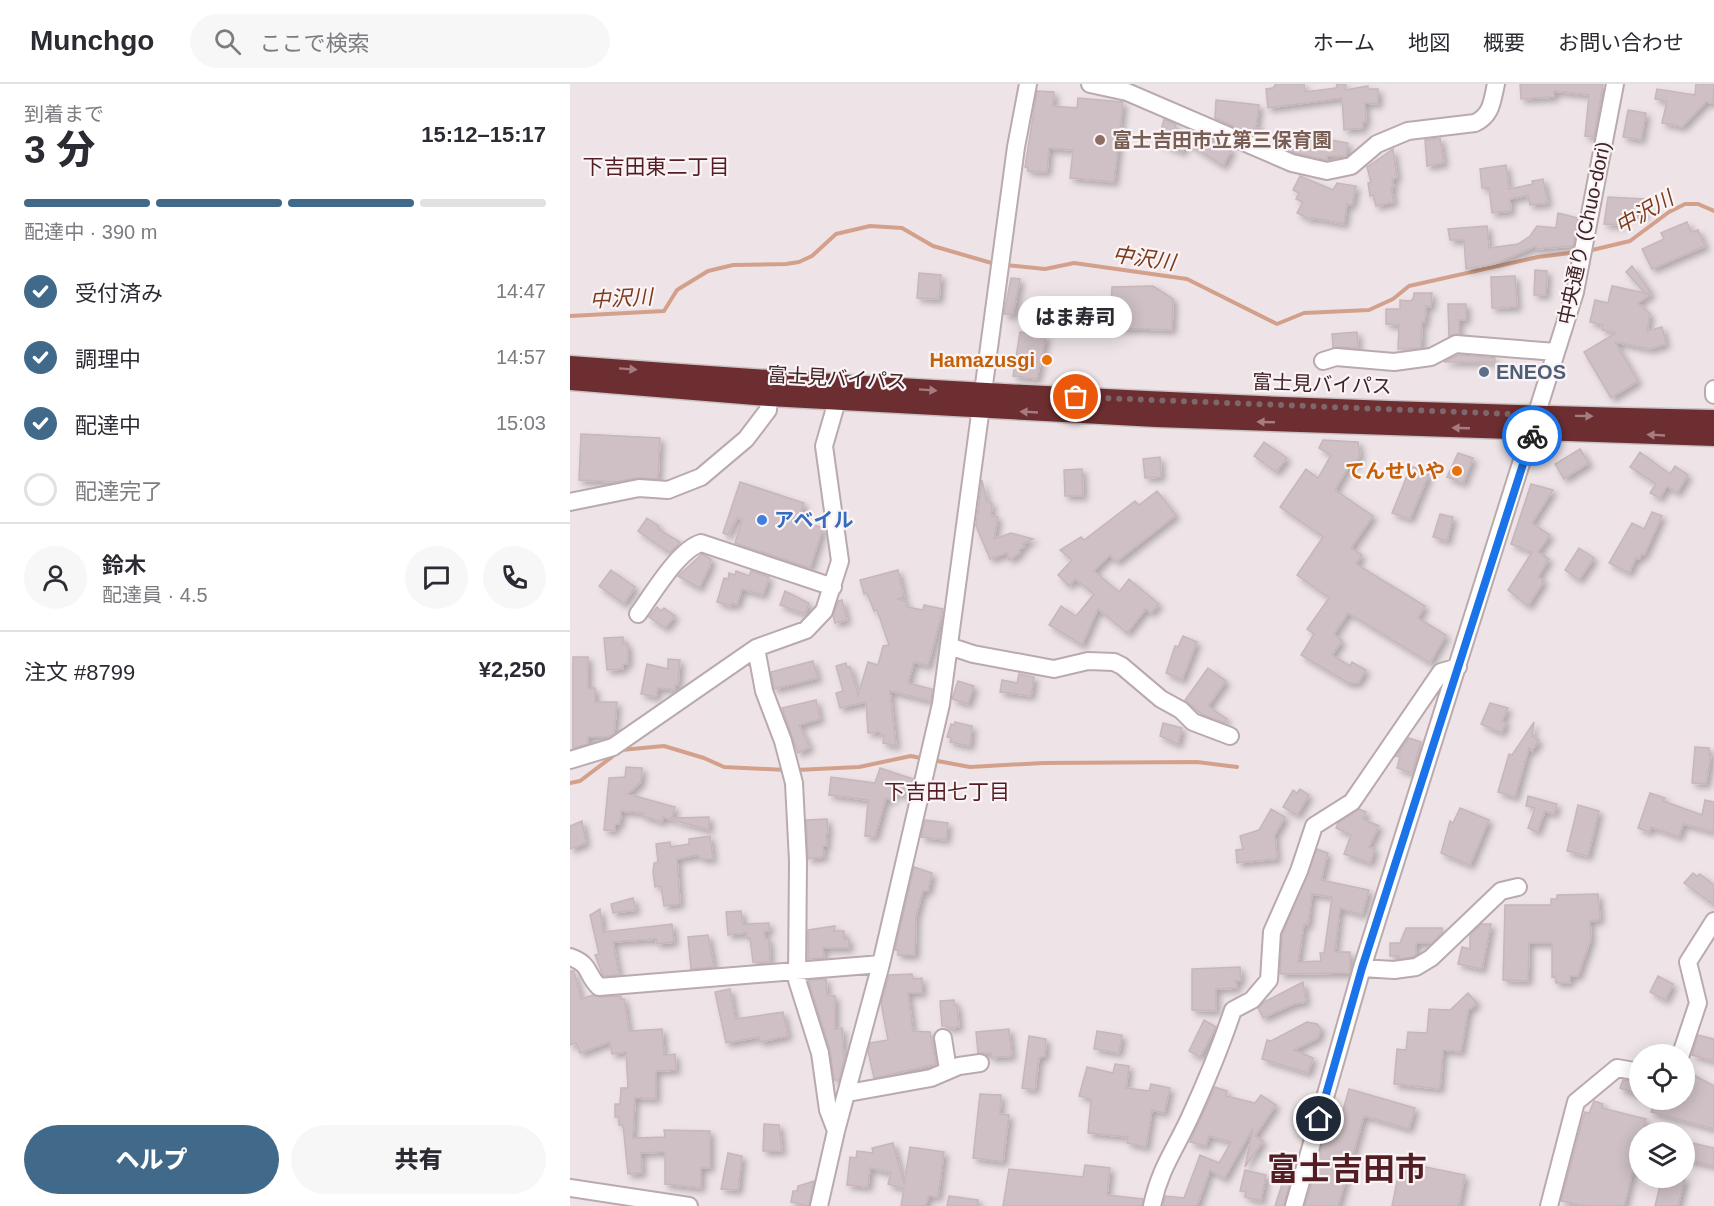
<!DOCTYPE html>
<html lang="ja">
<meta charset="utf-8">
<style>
:root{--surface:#fff;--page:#f7f7f7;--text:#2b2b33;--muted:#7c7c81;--line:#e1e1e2;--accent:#416a8a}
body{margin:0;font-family:Helvetica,"Noto Sans JP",sans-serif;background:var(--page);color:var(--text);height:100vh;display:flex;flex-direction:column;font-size:22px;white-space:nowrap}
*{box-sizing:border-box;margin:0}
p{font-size:20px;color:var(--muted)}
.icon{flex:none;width:33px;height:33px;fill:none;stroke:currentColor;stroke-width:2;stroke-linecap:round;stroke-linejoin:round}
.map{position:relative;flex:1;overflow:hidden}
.panel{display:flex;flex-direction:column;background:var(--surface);width:570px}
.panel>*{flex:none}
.controls{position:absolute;left:1059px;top:960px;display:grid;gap:12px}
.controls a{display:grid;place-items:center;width:66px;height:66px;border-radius:50%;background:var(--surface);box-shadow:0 3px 15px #0003;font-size:30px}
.pin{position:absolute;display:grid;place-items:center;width:51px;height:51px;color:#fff;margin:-26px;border:3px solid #fff;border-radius:50%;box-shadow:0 2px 6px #0007}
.courier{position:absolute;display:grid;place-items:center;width:60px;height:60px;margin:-30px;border:4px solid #1a73e8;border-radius:50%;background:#fff;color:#222;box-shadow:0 2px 8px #0007}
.bubble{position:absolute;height:42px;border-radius:21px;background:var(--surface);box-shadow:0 3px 15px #0003;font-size:20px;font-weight:800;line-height:42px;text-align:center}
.headline em{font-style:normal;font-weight:800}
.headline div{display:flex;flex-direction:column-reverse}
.headline{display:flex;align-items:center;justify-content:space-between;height:102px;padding:0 24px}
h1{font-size:39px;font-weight:800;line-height:45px}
.bar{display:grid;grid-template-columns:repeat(4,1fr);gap:9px 6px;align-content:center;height:72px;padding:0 24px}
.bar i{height:8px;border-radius:4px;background:var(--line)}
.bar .on{background:var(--accent)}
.bar p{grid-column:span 4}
.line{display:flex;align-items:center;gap:15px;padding:0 24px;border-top:2px solid var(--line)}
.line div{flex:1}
.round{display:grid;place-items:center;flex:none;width:63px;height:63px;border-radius:32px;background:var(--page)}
ol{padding:0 24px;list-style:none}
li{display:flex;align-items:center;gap:18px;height:66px}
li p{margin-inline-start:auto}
li .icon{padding:6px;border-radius:50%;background:var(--accent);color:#fff;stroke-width:4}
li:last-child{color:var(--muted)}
li i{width:33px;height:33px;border:3px solid var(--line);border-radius:50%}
.cta{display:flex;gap:12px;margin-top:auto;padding:12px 24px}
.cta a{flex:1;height:69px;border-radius:36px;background:var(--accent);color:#fff;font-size:24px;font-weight:800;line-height:69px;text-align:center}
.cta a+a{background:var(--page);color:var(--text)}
header{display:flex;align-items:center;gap:36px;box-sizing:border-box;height:84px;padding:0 30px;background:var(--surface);border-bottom:2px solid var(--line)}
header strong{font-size:28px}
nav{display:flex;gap:33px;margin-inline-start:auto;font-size:21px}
.search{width:420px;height:54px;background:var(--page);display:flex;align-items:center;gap:15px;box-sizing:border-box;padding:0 21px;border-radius:33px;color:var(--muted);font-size:22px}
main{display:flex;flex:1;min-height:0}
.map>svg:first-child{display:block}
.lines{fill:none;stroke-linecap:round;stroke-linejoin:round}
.stream{stroke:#d3a18b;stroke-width:4}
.building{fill:#cec0c4;stroke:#c7b6ba;stroke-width:1.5;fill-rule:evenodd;filter:url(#shadow)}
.minor-casing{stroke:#baaaad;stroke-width:20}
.highway-casing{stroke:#cac1c2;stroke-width:21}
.minor{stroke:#fff;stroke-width:16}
.highway{stroke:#6d2e31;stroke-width:18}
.oneway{fill:#a57d80}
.done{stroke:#7d676a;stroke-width:6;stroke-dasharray:0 10.8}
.route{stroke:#1a73e8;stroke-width:8}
.education-dot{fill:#8d6e63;stroke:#faf4f6;stroke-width:2}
.food-dot{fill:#e8710a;stroke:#faf4f6;stroke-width:2}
.service-dot{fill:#5c6f8a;stroke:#faf4f6;stroke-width:2}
.shop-dot{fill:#3f7fe0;stroke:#faf4f6;stroke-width:2}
.labels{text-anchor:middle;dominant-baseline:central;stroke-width:4.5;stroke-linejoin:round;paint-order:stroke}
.education-label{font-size:20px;font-weight:bold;fill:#785e54;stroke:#faf4f6;text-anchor:start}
.street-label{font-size:20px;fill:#402326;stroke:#faf4f6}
.food-label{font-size:20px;font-weight:bold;fill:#c56008;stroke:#faf4f6;text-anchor:end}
.service-label{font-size:20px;font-weight:bold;fill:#4e5e75;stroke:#faf4f6;text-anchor:start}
.shop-label{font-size:20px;font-weight:bold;fill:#366cbe;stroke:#faf4f6;text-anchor:start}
.neighbourhood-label{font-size:21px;fill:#531e23;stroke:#faf4f6}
.water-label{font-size:21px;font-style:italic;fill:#7d3a1b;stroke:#faf4f6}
.town-label{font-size:32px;font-weight:bold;fill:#531e23;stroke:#faf4f6}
</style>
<header>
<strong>Munchgo</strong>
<div class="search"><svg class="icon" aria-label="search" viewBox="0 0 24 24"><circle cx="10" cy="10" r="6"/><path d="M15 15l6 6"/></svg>ここで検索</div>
<nav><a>ホーム</a><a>地図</a><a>概要</a><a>お問い合わせ</a></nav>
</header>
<main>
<section class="panel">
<div class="headline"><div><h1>3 分</h1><p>到着まで</p></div><em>15:12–15:17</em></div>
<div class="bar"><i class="on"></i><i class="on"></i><i class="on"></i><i></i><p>配達中 · 390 m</p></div>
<ol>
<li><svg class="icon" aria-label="check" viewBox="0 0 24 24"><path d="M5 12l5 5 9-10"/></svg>受付済み<p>14:47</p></li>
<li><svg class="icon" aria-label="check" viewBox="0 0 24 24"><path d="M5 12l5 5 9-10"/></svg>調理中<p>14:57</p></li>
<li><svg class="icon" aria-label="check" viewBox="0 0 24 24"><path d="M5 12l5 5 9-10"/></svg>配達中<p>15:03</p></li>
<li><i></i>配達完了</li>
</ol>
<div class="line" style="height:108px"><a class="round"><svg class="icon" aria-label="person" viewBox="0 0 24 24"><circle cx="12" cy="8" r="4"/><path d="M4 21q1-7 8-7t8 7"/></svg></a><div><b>鈴木</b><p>配達員 · 4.5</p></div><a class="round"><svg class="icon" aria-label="chat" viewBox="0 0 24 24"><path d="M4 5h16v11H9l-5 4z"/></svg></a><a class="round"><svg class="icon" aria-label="phone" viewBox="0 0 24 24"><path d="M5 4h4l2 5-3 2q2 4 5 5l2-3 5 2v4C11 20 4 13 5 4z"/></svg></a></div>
<div class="line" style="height:78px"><div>注文 #8799</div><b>¥2,250</b></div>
<div class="cta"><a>ヘルプ</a><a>共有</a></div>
</section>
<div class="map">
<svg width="1144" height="1122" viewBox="0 0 1144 1122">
<defs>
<filter id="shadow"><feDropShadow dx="4" dy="4" stdDeviation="3" flood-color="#0004"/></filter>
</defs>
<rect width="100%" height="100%" fill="#eee4e7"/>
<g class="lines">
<path class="stream" d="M1018 167 1060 157 1099 128 1115 120H1128L1144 127
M435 181 475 185 504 179 617 195 707 240 734 229 799 226 823 215 839 202 968 173 1008 168
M0 232 94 227 107 206 138 187 163 181 216 180 229 178 242 172 266 150 300 142 332 144 363 162 425 180
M362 676 400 683 473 679 627 678 667 683
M226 686 289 683 341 672 355 675
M0 699 10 697 51 666 94 662 134 674 154 683 216 686"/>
</g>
<path class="building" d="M706 0H734L735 8 766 4 767 0H776L775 6 798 2V5H808V20L795 19 796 38H793V44L774 46 772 14 698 24 696 5 703 4Z
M950 0H1033L1024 53 1015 52 1019 11 984 7V13L951 15Z
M1126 0H1144L1143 19 1136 18 1112 43 1092 39 1097 17 1085 15 1087 5 1125 11Z
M467 7 484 8 483 22 507 24 508 14 553 18 544 98 500 94 503 66 479 64 477 88 458 87V84L455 83Z
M646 16 689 21 686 44 692 45 690 54 645 34Z
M1058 26 1076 29 1071 56 1053 53Z
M594 35 606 41 604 46 629 56 631 51 637 54V57H644L662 65 653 82 616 58 612 68 588 58Z
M755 52V55L778 59 776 72H757V76L725 69 705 60 706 53 740 58 739 54Z
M870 54 874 79 857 82 855 56Z
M823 65 827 94 822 95 824 103 821 104 824 118 806 122 803 111 800 112 798 99 801 98 797 83Z
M936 81 939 105 963 100 962 97 973 95 978 119 960 121 958 111 940 115 941 127 922 129 919 104H912L910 85Z
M730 92 763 106 767 99 786 102 782 121 777 120 774 140 742 134 741 136 727 129 733 118 726 115 729 109 723 106Z
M1038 113 1075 115 1074 132 1052 130 1051 141 1034 140Z
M988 129 1008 134 1003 162 966 165V162L924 180 896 185 894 156H880L878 145 917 142 919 164 948 160 960 152 967 142 986 144Z
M1117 138 1121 148 1128 146 1135 162 1082 185 1072 165 1094 155 1091 149Z
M1062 182 1080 207 1077 210H1081L1068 219 1080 230 1077 247 1092 243 1096 260 1080 265 1045 258 1068 297 1041 314 1014 268 1046 249 1032 246 1033 241 1020 238 1025 216 1038 219 1042 202 1075 209 1056 188Z
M965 186 977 187 976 211H964Z
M349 189 371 191 369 215 347 214Z
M945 192 947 223 922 224 921 193Z
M441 194 450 195 443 231 434 230Z
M583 202 603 215 602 246 540 244 542 203Z
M844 209H862L861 223 856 222 855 238H852L851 264 828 265 829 241 816 240V225H830V216L840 217 843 215Z
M878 220H896V236H889V250L879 252Z
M450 248 476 252 467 295 443 292Z
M787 248 788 264 763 263 762 250Z
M888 271 925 274V278H874Z
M11 350 90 354 88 395 67 394 46 398 9 396Z
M753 356 788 358 790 371 784 382 780 380 765 406 803 432 781 464 792 471 786 480 855 522 848 534 876 551 860 579 778 529 764 550 772 557 762 571 780 582 782 578 796 586 788 599H778L731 571 744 550 737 545 759 514 727 491 753 453 710 423 736 385 748 394 761 371 749 364Z
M694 358 717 374 706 388 684 372Z
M1010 365 1019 379 994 395 985 380Z
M1070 368 1100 390 1105 382 1118 391 1107 409 1097 402 1090 414 1080 409 1086 400 1060 383Z
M888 369 903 374 893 399 877 393Z
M590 373 591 393 575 394 573 375Z
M841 382 859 390 840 435 822 429Z
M512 385 513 412H495L494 386Z
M412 396 417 418 422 419 421 431 428 433 424 455 441 449 463 455 453 460 455 462 449 466 450 469 439 476 437 469 420 475 406 442Z
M170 398 234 419 228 436 253 444 240 484 165 459 172 436 167 434 158 451 153 449Z
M961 400 983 406 962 439 980 451 968 468 979 475 968 493 974 497 958 522 938 506 962 468 941 460Z
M587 407 606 431 546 478 540 471 524 487 549 508 559 495 589 520 581 529 576 525 557 549 528 525 512 561 479 541 491 522 506 532 524 510 505 495 499 502 488 491 502 476 490 466 511 453 514 456 565 417 569 421Z
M1082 428 1092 432 1074 471 1072 470 1069 475 1066 474 1059 489 1039 479 1062 439 1074 445Z
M870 430 883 433 877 457 863 453Z
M77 434 89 442 88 445 110 458 100 469 68 447Z
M1009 464 1024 474 1009 496 995 486Z
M132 470 141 475 140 482 129 504 108 492Z
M41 486 65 503 54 520 29 502Z
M328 486 334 513 328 515 336 517 337 523 353 526 354 521 373 525 358 582 344 578 338 599 362 605 361 617 320 607 326 662 313 659 314 651H310V648L298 649 296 618 270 624 266 609 273 607 266 582 276 579 277 583H280L288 611 298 578 308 581 313 562 319 561 307 526 304 527 297 509 294 510 290 496Z
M166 487 179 492 181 487 199 493 193 511 172 505 167 521 162 519 161 522 147 518 154 494 158 495 159 489 165 491Z
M215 507 239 519 235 530 210 521Z
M272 516 277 536 265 539 263 532 268 517Z
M87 523 91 527 94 524 105 532 95 544 79 533Z
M613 552 627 558 612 596 596 589 605 562 608 563Z
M53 553V560H58V580H53V585L37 586 34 554Z
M3 573H18V604H25V618H47L44 649 38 653H18V660L3 664Z
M98 575 110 576 108 601H105V606L88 604 86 613 71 610 77 580 98 585Z
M243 577 248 594 204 605 201 588Z
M638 584 656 597 638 622 657 635 655 639 633 631 615 616Z
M449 590 464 593 461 612 430 608 432 596 447 599Z
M388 597 404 602 398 620 382 615Z
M246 616 250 635 229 641 240 663 228 669 212 624Z
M920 619 938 624 932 637 936 639 931 649 911 640Z
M385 638 402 642 400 662 380 658 381 654 377 653 381 640 384 641Z
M964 638 962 652 969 656 962 667 959 664 945 713 928 708 939 670 942 671Z
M593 639 612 644 608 660 590 652Z
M839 654 851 658 842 689 827 684 830 673 826 672Z
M1125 663 1139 664V671H1141L1136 700 1122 699Z
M56 683 72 684 71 698 58 710 105 723 101 736 93 733 92 738 72 732 73 729 51 727 50 740H45V747L34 746 39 694 55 693Z
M310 684 343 695 337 712 325 708 322 716 316 714 305 753 295 752 298 716 259 711 261 693 305 699Z
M730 705 739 711 727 731 713 723 723 706 727 709Z
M1080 709 1095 714 1093 717 1132 731 1135 716 1144 718V748L1113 740 1109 753 1081 743 1079 748 1068 744Z
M958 712 987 720 984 730 975 727 967 748 958 744 965 724 956 722Z
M1008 721 1029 727 1018 772 997 767Z
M890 724 919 736 900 781 871 769 880 737 883 739Z
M701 725 715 733 705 751 707 775 667 779 666 766 673 765 670 752 689 746Z
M789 725 796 728 793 735 809 742 799 763 805 765 800 779 774 770 781 751 766 744 768 739Z
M139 733V746L103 736 104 734Z
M257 735 258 750H256L257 762H253L254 773 238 775 236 736Z
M355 736 378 739 376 756 351 753Z
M12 737 16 759 0 765V742Z
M140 752 143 775H133L127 771 107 775 110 820 94 822 91 802 85 803 83 788 84 779 88 778 86 760 100 758 101 763 119 760V755Z
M747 765 758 769 751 796 799 806 792 831 770 824 765 868H780V889L710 890 712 851ZM742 810 762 813 754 869H750L751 877 728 878 734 840 738 841Z
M344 783 362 789 358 807H353L346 832 345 871H328V866H325Z
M1123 789 1127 792 1130 790 1144 801V821L1114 799Z
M1028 810 1030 836 1020 837 1021 855 1008 892H1000V899H986L985 892 982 893V859H959L958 897 933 896 935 821H981V815H987V811Z
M63 814 66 826 43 829 41 820Z
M30 825 33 848 102 840 104 858 87 860 86 855 43 858 49 891 33 892 25 871 29 870 20 831Z
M171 827 173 840 199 839V847L194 848 195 855H199L200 878H183L180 854H177L176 849 158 851 156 828Z
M911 840H921L912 885 888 880 892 863 900 865V851Z
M265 842 264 847H274V855H279V864H253L254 874 238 875V846Z
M836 844H872V849L862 859H846V871L842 873 829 875V872H820V859H830Z
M138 851 144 883 121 885 118 853Z
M670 883 671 897H666L667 904 646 905V927L622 926V885Z
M0 887H4L11 915 23 911 30 913 51 912V915H54L59 947 92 945 94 971 105 970 106 986 86 987V1015L65 1014 63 1054 95 1053 94 1046 140 1047V1084H131V1104L95 1100V1068L71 1069 72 1089 58 1090 53 1041H49V1033H45V1020H50L51 1004H58L56 968 42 970 40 958 10 969 6 959 0 961Z
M342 890 343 895 352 894V909H338L343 947 360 948 366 980 304 994 298 967 300 959 318 956 311 919 319 891Z
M1088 892 1103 900 1095 916 1080 908Z
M256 895 257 911 265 912V945L272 944 274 977 269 996H264L260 966 238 896Z
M733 898 736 918 724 920 693 934 688 924 694 918Z
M160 905 165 935 213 928 218 952 190 958 189 953 156 959 145 908Z
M898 909 907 919 898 927 891 968 873 966 870 1005 824 1000 827 965 836 966 838 948 857 949 859 925 880 926Z
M384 916V921H387L389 943 379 944 378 942H372L370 917Z
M634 936 646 943 630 973 619 967Z
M737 938 747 940 751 945 748 954 724 966 743 974 738 989 692 975 697 956 701 957Z
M439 945 442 972 421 974V969H408L406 948Z
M527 947 552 951 549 969 524 965Z
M1128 951 1144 955V977L1122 971Z
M459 952 476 955 475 972 469 974 465 1006 452 1004Z
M545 980 559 982 556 1004 579 1007 581 1000 600 1004 594 1029 582 1026 576 1063 557 1059 558 1053 518 1049 521 1015 509 1012 517 983 543 989Z
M1114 986 1144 1002V1045L1081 1028 1085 1016 1114 1019Z
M1053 996 1070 998 1067 1010 1050 1004Z
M645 1003 657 1007 656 1012 685 1019 691 1011 706 1021 685 1052 693 1057 675 1083 683 1044 654 1095 640 1086 627 1122H593L595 1112 614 1114 630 1071 649 1079 661 1058 639 1052 636 1062 620 1058Z
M779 1005 845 1024 839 1045 794 1032 768 1122H735L762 1027 772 1030Z
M410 1010 431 1011 430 1030 439 1031 433 1078 403 1074Z
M1024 1017 1033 1020 1032 1024 1076 1035 1072 1048H1070V1059L1054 1122H1016L991 1117 1012 1038 1015 1028 1019 1029Z
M194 1040 209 1041 212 1067H193Z
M1114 1057 1144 1064V1082L1114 1075Z
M323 1059 334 1100 340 1063 374 1068 368 1113 359 1112 355 1122H331L334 1105 318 1100 321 1089 300 1084 298 1103 277 1101 280 1073 286 1074 287 1067 303 1069 302 1064Z
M158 1069 172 1072 168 1106 151 1105Z
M831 1078 895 1091 889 1122H822Z
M515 1081 540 1084 537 1111 573 1115 572 1122H433L439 1085 513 1093Z
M675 1086 696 1091 691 1117 675 1113 676 1108 670 1107Z
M715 1091 721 1093 714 1122H705Z
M1092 1094H1115L1108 1122H1085Z
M244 1097 239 1122 221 1118 223 1107H227L228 1102Z
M379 1112 408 1116V1122H377Z"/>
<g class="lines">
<defs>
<path id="minor" d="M520 0 557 8 722 79 757 87 781 82 807 60 838 47 905 39C922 31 922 17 926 0
M753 277 766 273 824 278 861 273 886 260 986 268
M1144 305V311
M0 418 69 404 98 406 131 393 176 355 198 326 199 313
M68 530C82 511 108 466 131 459L263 503
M379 562 403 570 484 585 518 577 544 578 552 582 591 615 611 626 623 638 660 652
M186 564 194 607 213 657 224 699 228 777 227 896 250 969 258 1026 266 1047
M0 676 43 663 186 564 236 546 254 527 270 477 254 362 267 317
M0 873C22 881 15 889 29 903L311 880
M792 884 824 886 846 883 861 874 931 807 948 803
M373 954 378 986
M1111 970 1128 919 1118 878 1144 837
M278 1009 361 994 389 982 410 979
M0 1104 119 1122
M249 1122 266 1047 311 880 371 620 446 63 458 0
M582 1122C590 1084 605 1066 620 1033 636 998 651 962 663 926L682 916 699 896 702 848 729 787 744 742 782 718 871 588 888 583
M724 1122 792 884 1005 208 1045 0
M979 1122 1006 1018 1047 984 1070 988"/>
<path id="highway" d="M0 281C381 310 762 327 1144 335
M0 297 199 313 586 334 1144 353"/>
</defs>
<use href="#minor" class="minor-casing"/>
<use href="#highway" class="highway-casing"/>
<use href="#minor" class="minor"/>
<use href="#highway" class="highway"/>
</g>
<defs><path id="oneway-solid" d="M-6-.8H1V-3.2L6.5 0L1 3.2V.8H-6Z" transform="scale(1.5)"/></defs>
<g class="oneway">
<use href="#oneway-solid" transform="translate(58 285) rotate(4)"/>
<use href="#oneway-solid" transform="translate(358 306) rotate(4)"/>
<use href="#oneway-solid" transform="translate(459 328) rotate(-177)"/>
<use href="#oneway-solid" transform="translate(1014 332) rotate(1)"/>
<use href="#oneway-solid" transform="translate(696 338) rotate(-178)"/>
<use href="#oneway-solid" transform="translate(891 344) rotate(-178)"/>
<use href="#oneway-solid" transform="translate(1086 351) rotate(-177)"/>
</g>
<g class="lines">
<path class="done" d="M506 313 966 331 962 352"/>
<path class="route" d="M749 1035 792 884 962 352"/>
</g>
<circle class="education-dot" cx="530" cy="56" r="6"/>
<g class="food-dot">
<circle cx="477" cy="276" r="6"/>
<circle cx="887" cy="387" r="6"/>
</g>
<circle class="service-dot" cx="914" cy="288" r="6"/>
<circle class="shop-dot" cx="192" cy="436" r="6"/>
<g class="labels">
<g class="education-label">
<text x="542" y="56">富士吉田市立第三保育園</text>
</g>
<g class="street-label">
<text transform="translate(1014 149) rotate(-78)">中央通り (Chuo-dori)</text>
<text transform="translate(267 294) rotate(3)">富士見バイパス</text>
<text transform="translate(752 300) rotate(2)">富士見バイパス</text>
</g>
<g class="food-label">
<text x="465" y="276">Hamazusgi</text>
<text x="875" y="387">てんせいや</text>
</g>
<g class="service-label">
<text x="926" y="288">ENEOS</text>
</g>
<g class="shop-label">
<text x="204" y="436">アベイル</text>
</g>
<g class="neighbourhood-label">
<text x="86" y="82">下吉田東二丁目</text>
<text x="377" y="707">下吉田七丁目</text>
</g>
<g class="water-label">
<text transform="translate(1074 128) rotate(-30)">中沢川</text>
<text transform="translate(574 174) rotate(8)">中沢川</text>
<text transform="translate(51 214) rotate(-3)">中沢川</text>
</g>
<g class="town-label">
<text x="777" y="1085">富士吉田市</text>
</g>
</g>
</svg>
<div class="controls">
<a><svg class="icon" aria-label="locate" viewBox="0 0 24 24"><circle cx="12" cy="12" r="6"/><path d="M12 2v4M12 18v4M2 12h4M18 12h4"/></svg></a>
<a><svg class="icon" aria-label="layers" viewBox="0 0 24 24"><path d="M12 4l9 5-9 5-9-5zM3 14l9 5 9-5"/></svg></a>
</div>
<div class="pin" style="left:506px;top:313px;background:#ea580c"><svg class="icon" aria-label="bag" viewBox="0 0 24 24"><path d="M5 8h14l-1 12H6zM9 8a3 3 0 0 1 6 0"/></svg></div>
<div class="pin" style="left:749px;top:1035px;background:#1f2937"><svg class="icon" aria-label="home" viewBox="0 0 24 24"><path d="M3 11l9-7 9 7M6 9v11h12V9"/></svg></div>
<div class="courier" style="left:962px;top:352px"><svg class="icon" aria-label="bike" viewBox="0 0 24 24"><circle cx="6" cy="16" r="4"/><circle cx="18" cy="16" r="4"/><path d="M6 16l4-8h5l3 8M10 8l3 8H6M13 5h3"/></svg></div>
<div class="bubble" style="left:448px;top:212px;width:114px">はま寿司</div>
</div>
</main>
